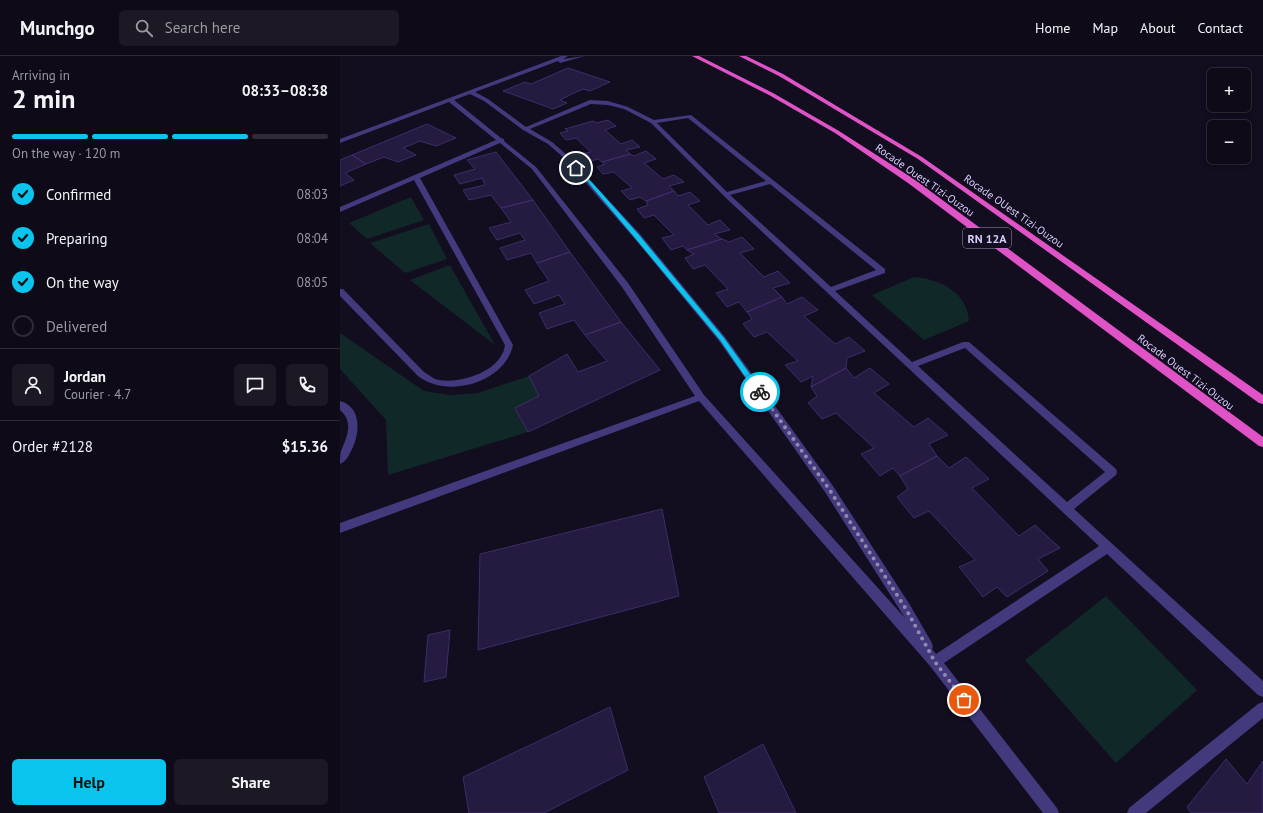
<!DOCTYPE html>
<meta charset="utf-8">
<style>
:root{--surface:#0e0a17;--page:#1c1824;--text:#f1f3f6;--muted:#9b9aa1;--line:#2e2b36;--accent:#09c5ee}
body{margin:0;font-family:"PT Sans",sans-serif;background:var(--page);color:var(--text);height:100vh;display:flex;flex-direction:column;font-size:15px;white-space:nowrap}
*{box-sizing:border-box;margin:0}
p{font-size:13px;color:var(--muted)}
.icon{flex:none;width:22px;height:22px;fill:none;stroke:currentColor;stroke-width:2;stroke-linecap:round;stroke-linejoin:round}
.map{position:relative;flex:1;overflow:hidden}
.sheet{display:flex;flex-direction:column;background:var(--surface);width:340px}
.sheet>*{flex:none}
.controls{position:absolute;left:867px;top:12px;display:grid;gap:8px}
.controls a{display:grid;place-items:center;width:44px;height:44px;border-radius:6px;background:var(--surface);box-shadow:0 2px 6px #0003,0 0 0 1px var(--line);font-size:20px}
.pin{position:absolute;display:grid;place-items:center;width:34px;height:34px;color:#fff;margin:-17px;border:2px solid #fff;border-radius:50%;box-shadow:0 1px 4px #0007}
.courier{position:absolute;display:grid;place-items:center;width:40px;height:40px;margin:-20px;border:3px solid #09c5ee;border-radius:50%;background:#fff;color:#222;box-shadow:0 1px 5px #0007}
.overview em{font-style:normal;font-weight:800}
.overview div{display:flex;flex-direction:column-reverse}
.overview{display:flex;align-items:center;justify-content:space-between;height:68px;padding:0 12px}
h1{font-size:26px;font-weight:800;line-height:30px}
.bar{display:grid;grid-template-columns:repeat(4,1fr);gap:6px 4px;align-content:center;height:48px;padding:0 12px}
.bar i{height:5px;border-radius:3px;background:var(--line)}
.bar .current{background:var(--accent)}
.bar p{grid-column:span 4}
.line{display:flex;align-items:center;gap:10px;padding:0 12px;border-top:1px solid var(--line)}
.line div{flex:1}
.round{display:grid;place-items:center;flex:none;width:42px;height:42px;border-radius:6px;background:var(--page)}
ol{padding:0 12px;list-style:none}
li{display:flex;align-items:center;gap:12px;height:44px}
li p{margin-inline-start:auto}
li .icon{padding:4px;border-radius:50%;background:var(--accent);color:#111;stroke-width:4}
li:last-child{color:var(--muted)}
li i{width:22px;height:22px;border:2px solid var(--line);border-radius:50%}
.cta{display:flex;gap:8px;margin-top:auto;padding:8px 12px}
.cta a{flex:1;height:46px;border-radius:6px;background:var(--accent);color:#111;font-size:16px;font-weight:800;line-height:46px;text-align:center}
.cta a+a{background:var(--page);color:var(--text)}
header{display:flex;align-items:center;gap:24px;box-sizing:border-box;height:56px;padding:0 20px;background:var(--surface);border-bottom:1px solid var(--line)}
header strong{font-size:19px}
nav{display:flex;gap:22px;margin-inline-start:auto;font-size:14px}
.search{width:280px;height:36px;background:var(--page);display:flex;align-items:center;gap:10px;box-sizing:border-box;padding:0 14px;border-radius:6px;color:var(--muted);font-size:15px}
main{display:flex;flex:1;min-height:0}
.map>svg:first-child{display:block}
.green{fill:#112829}
.building{fill:#251a3f;stroke:#3e2d6b}
.lines{fill:none;stroke-linecap:round;stroke-linejoin:round}
.minor{fill:#423a7d;fill-rule:evenodd}
.trunk{fill:#e053c6;fill-rule:evenodd}
.route{fill:#09c5ee}
.done{stroke:#928aaf;stroke-width:4;stroke-dasharray:0 7.2}
.labels{text-anchor:middle;dominant-baseline:central;stroke-width:3.5;stroke-linejoin:round;paint-order:stroke}
.far-street-label{font-size:11px;fill:#d7cdfd;stroke:#120d1f}
.shield{fill:#120d1f;stroke:#9c93ba;stroke-width:1}
.shield-label{font-size:12px;font-weight:bold;fill:#d7cdfd}
</style>
<header>
<strong>Munchgo</strong>
<div class="search"><svg class="icon" aria-label="search" viewBox="0 0 24 24"><circle cx="10" cy="10" r="6"/><path d="M15 15l6 6"/></svg>Search here</div>
<nav><a>Home</a><a>Map</a><a>About</a><a>Contact</a></nav>
</header>
<main>
<section class="sheet">
<div class="overview"><div><h1>2 min</h1><p>Arriving in</p></div><em>08:33–08:38</em></div>
<div class="bar"><i class="current"></i><i class="current"></i><i class="current"></i><i></i><p>On the way · 120 m</p></div>
<ol>
<li><svg class="icon" aria-label="check" viewBox="0 0 24 24"><path d="M5 12l5 5 9-10"/></svg>Confirmed<p>08:03</p></li>
<li><svg class="icon" aria-label="check" viewBox="0 0 24 24"><path d="M5 12l5 5 9-10"/></svg>Preparing<p>08:04</p></li>
<li><svg class="icon" aria-label="check" viewBox="0 0 24 24"><path d="M5 12l5 5 9-10"/></svg>On the way<p>08:05</p></li>
<li><i></i>Delivered</li>
</ol>
<div class="line" style="height:72px"><a class="round"><svg class="icon" aria-label="person" viewBox="0 0 24 24"><circle cx="12" cy="8" r="4"/><path d="M4 21q1-7 8-7t8 7"/></svg></a><div><b>Jordan</b><p>Courier · 4.7</p></div><a class="round"><svg class="icon" aria-label="chat" viewBox="0 0 24 24"><path d="M4 5h16v11H9l-5 4z"/></svg></a><a class="round"><svg class="icon" aria-label="phone" viewBox="0 0 24 24"><path d="M5 4h4l2 5-3 2q2 4 5 5l2-3 5 2v4C11 20 4 13 5 4z"/></svg></a></div>
<div class="line" style="height:52px"><div>Order #2128</div><b>$15.36</b></div>
<div class="cta"><a>Help</a><a>Share</a></div>
</section>
<div class="map">
<svg width="923" height="757" viewBox="0 0 923 757">
<rect width="100%" height="100%" fill="#120d1f"/>
<path class="green" d="M71 141 84 164 27 183 9 167Z
M89 168 107 203 65 217 30 187Z
M110 209 155 289 70 224Z
M574 221C600 223 627 236 629 265L584 284 532 239Z
M0 277 84 335 110 339 138 337 189 320 199 340 176 352 188 376 48 419 46 364 0 313Z
M766 540 857 634 776 707 685 604Z"/>
<path class="building" d="M228 12 270 26 250 35 243 33 232 38 220 44 227 47 213 53 163 35 185 26 191 28Z
M268 64 276 70 265 74 281 88 292 84 300 91 286 94 290 98 262 106 258 103 249 106 241 98 251 96 236 82 226 84 220 77 228 75 225 73 253 65 256 67Z
M87 68 116 82 96 90 80 85 63 92 76 99 58 106 44 101 26 108 12 99Z
M306 95 316 103 304 107 323 123 334 119 344 126 329 130 334 135 306 145 300 141 290 144 281 135 292 132 274 116 263 118 257 111 265 108 262 106 290 98 294 100Z
M156 96 193 144 161 152 151 139 129 144 123 134 145 129 142 122 120 128 114 119 135 113 127 104Z
M12 99 26 108 5 117 14 124 0 130V104Z
M334 135 338 140 350 136 360 145 348 149 368 169 380 164 390 174 374 178 382 183 347 194 343 190 331 194 322 182 334 179 314 159 304 162 297 153 308 149 306 145Z
M193 144 230 196 197 207 191 197 167 204 160 192 185 184 180 177 157 184 149 172 171 166 161 152Z
M402 181 414 193 400 197 424 221 438 215 450 227 433 232 442 241 407 256 399 246 387 251 376 237 388 233 365 209 353 213 345 202 354 198 347 194 382 183 389 186Z
M230 196 281 266 245 279 234 264 207 273 199 257 225 248 219 239 194 248 185 234 209 225 197 207Z
M442 241 447 248 462 241 478 254 464 260 495 288 509 281 525 295 507 302 506 312 471 331 473 320 461 326 445 309 458 305 427 276 414 281 403 268 412 263 407 256Z
M281 266 320 314 188 376 175 352 199 340 189 320 227 298 238 316 267 305 245 279Z
M506 312 514 322 530 312 549 328 534 337 574 371 588 362 608 379 589 388 597 400 560 420 553 412 540 420 521 398 534 392 496 357 482 363 468 347 477 340 471 331Z
M597 400 609 412 626 401 649 423 632 432 679 480 695 469 720 492 698 503 708 515 667 541 657 531 643 541 619 511 635 504 589 455 574 462 557 441 568 433 560 420Z
M322 453 339 540 138 594 140 498Z
M110 574 106 621 84 626 88 579Z
M270 651 288 714 204 757H129L123 721Z
M423 688 456 757H379L364 721Z
M886 703 907 728 923 705V757H851L847 751Z"/>
<g class="lines">
<path class="minor" d="M221 0H228L223 3 245 0 220 7 218 5 135 36 148 43 186 71 250 44 268 45 288 51 314 64 351 59 545 213V217L495 235 572 306 623 286H629L776 413 777 416 776 419 734 453 923 625V641L918 639 767 498 604 607 717 752 719 757H703L590 610 359 345 0 477V467L355 340 282 231 192 113 160 87 80 122 173 289C165 327 107 343 78 320L0 240V233H3L84 316C88 318 91 321 95 323 115 329 153 318 162 298 164 296 164 292 165 289L74 124 0 156V151L156 84 109 46 0 87V83ZM130 38 144 45 183 74 208 88 224 102 294 182 379 285 485 436 565 562 364 339 288 227 196 111 164 85V83L161 82 114 44ZM251 48 268 49 284 53 311 67 388 144 759 490 596 598 592 593 593 591 592 587 570 549 493 430 385 281 300 178 228 100 212 86 190 73ZM348 62 426 125 387 136 317 67ZM430 128 536 214 491 231 390 139ZM625 292 765 416 727 446 578 310Z
M0 345C23 351 20 380 10 397 8 401 5 406 0 408 0 404 0 399 1 395 7 381 14 366 0 354Z
M923 646V662L806 757H787L789 752 918 648Z"/>
<path class="trunk" d="M352 0H359L433 37 499 75 574 123 923 381V391L919 390 568 127 495 77 429 39Z
M399 0H406L443 18 582 101 923 339V348L919 347 578 103 439 20Z"/>
</g>
<path class="route" d="M235 111H238L299 179 384 282 422 335V338H417L380 284 295 182Z"/>
<g class="lines">
<path class="done" d="M420 336 489 433 566 553 595 606 624 644"/>
</g>
<g class="labels">
<g class="far-street-label">
<text transform="translate(585 124) rotate(35)">Rocade Ouest Tizi-Ouzou</text>
<text transform="translate(674 155) rotate(35)">Rocade OUest Tizi-Ouzou</text>
<text transform="translate(846 316) rotate(37)">Rocade Ouest Tizi-Ouzou</text>
</g>
<rect class="shield" x="623" y="172" width="48" height="20" rx="3"/>
<g class="shield-label">
<text x="647" y="182">RN 12A</text>
</g>
</g>
</svg>
<div class="controls">
<a>+</a>
<a>−</a>
</div>
<div class="pin" style="left:624px;top:644px;background:#ea580c"><svg class="icon" aria-label="bag" viewBox="0 0 24 24"><path d="M5 8h14l-1 12H6zM9 8a3 3 0 0 1 6 0"/></svg></div>
<div class="pin" style="left:236px;top:112px;background:#1f2937"><svg class="icon" aria-label="home" viewBox="0 0 24 24"><path d="M3 11l9-7 9 7M6 9v11h12V9"/></svg></div>
<div class="courier" style="left:420px;top:336px"><svg class="icon" aria-label="bike" viewBox="0 0 24 24"><circle cx="6" cy="16" r="4"/><circle cx="18" cy="16" r="4"/><path d="M6 16l4-8h5l3 8M10 8l3 8H6M13 5h3"/></svg></div>
</div>
</main>
